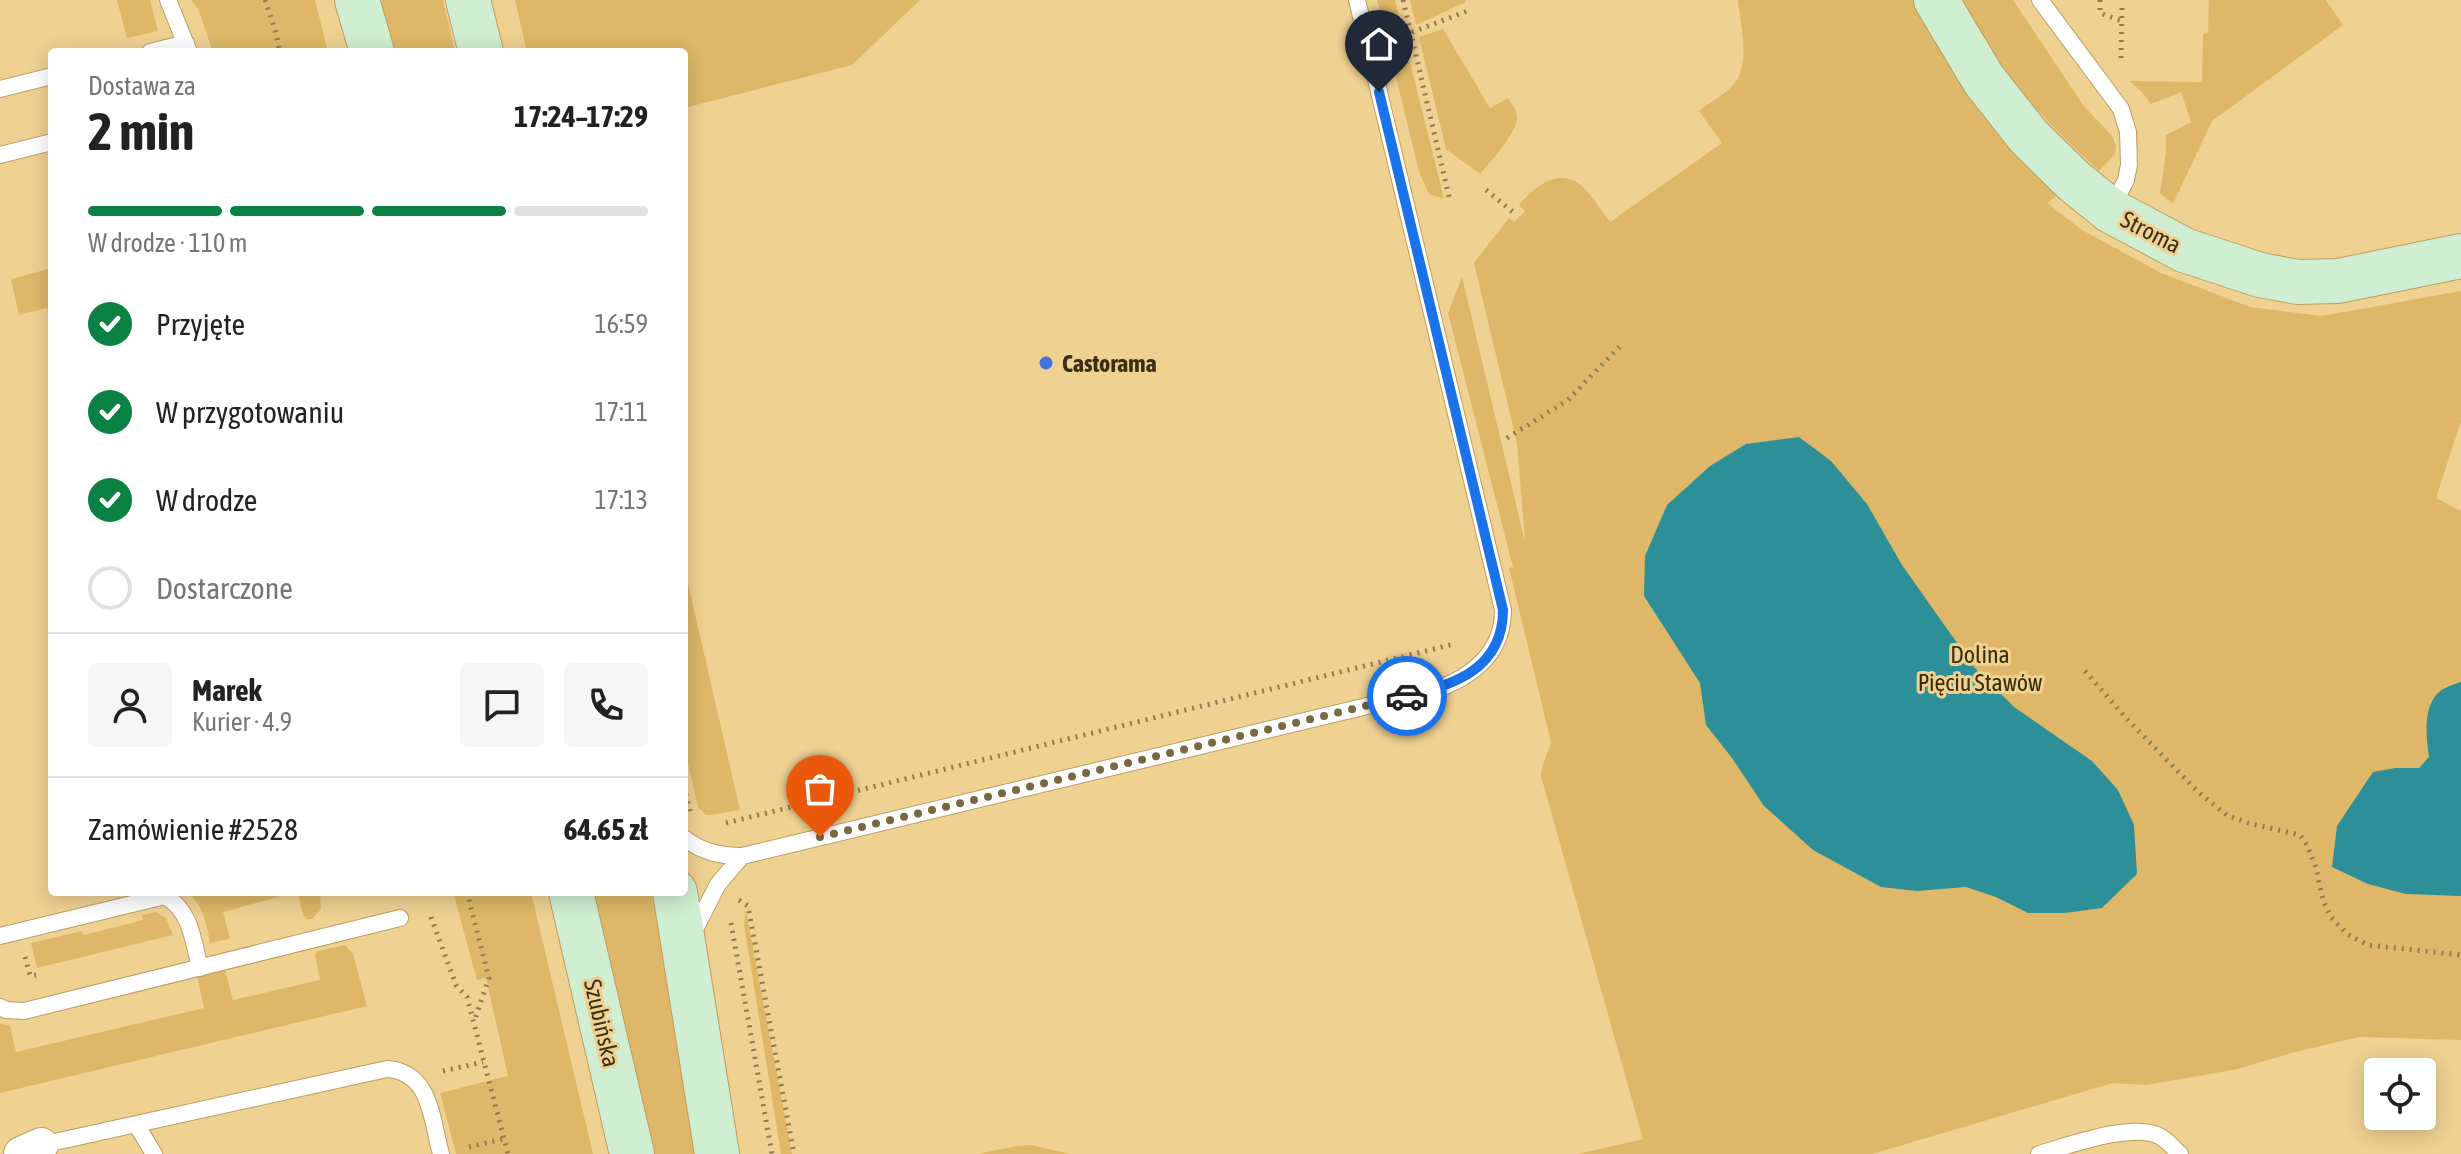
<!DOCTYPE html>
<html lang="pl">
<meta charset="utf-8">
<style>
:root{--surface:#fff;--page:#f6f6f6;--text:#222;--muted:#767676;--line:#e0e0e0;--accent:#0b8043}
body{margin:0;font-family:"Asap Condensed",sans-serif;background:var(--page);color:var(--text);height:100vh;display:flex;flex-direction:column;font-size:30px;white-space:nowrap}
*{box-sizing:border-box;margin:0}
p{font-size:26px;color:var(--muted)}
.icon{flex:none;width:44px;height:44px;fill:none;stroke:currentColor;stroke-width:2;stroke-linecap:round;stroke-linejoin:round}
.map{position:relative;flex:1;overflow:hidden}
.sheet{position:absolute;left:48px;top:48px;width:640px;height:848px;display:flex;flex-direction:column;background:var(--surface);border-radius:8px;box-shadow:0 4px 20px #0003}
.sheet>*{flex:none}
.fabs{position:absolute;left:2364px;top:1058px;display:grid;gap:16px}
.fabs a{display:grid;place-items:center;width:72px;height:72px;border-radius:8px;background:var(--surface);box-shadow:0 4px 20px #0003;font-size:40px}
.pin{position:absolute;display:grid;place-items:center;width:68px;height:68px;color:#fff;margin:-82px -34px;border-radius:50% 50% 50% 0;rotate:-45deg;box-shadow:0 0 8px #0007}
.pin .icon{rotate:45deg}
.courier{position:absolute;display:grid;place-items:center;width:80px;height:80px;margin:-40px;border:6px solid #1a73e8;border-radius:50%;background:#fff;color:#222;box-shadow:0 2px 10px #0007}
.headline em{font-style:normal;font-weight:700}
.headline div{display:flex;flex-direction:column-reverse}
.headline{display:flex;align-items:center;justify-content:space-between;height:136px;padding:0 40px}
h1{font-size:52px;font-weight:700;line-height:60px}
.bar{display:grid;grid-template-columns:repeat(4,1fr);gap:12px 8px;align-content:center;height:96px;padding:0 40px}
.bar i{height:10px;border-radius:6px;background:var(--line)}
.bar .active{background:var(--accent)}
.bar p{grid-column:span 4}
.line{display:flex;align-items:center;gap:20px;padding:0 40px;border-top:2px solid var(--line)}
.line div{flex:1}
.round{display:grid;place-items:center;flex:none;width:84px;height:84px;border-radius:8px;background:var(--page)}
ol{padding:0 40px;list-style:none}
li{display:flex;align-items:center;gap:24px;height:88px}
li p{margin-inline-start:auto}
li .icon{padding:8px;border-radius:50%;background:var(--accent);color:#fff;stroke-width:4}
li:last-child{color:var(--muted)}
li i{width:44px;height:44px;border:4px solid var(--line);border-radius:50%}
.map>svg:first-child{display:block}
.green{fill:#deb868}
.water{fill:#2d9099}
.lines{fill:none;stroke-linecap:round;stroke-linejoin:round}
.lane-casing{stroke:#bb9d60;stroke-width:18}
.street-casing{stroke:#bb9d60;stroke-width:36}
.secondary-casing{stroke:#bb9d60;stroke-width:46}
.path{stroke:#907b50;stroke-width:5;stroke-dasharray:2 6;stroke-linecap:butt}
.lane{stroke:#fff;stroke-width:16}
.street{stroke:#fff;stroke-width:34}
.secondary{stroke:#d0eed1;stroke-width:44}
.done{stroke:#7a6841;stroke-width:8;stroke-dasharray:0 14.4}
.route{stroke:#1a73e8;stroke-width:10}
.poi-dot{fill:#4170e1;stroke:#efd192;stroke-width:3}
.labels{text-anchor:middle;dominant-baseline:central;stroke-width:6;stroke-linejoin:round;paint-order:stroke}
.street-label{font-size:24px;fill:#3b2f16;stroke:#efd192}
.poi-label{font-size:24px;font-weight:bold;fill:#3b2f16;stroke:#efd192;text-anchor:start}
.park-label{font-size:24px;fill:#3b2b05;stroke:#efd192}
</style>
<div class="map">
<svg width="2461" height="1154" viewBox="0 0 2461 1154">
<rect width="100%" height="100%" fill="#efd192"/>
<path class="green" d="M117 0H150L158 31 127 38Z
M191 0H315L328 52H213L198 9Z
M377 0H443L455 52H390Z
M515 0H920L852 65 684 108V52H527Z
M1377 0H1395L1402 28 1385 34Z
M1410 0H1465L1466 2 1416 25Z
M1738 0H1936L2075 182 2047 203 2082 230 2161 273 2250 307 2322 316 2461 291V421L2436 498 2461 511V1040L2359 1037 2291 1053 2238 1069 2146 1085 2113 1083 1872 1154H1578L1643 1139 1541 776C1541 764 1548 755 1551 742L1509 568 1513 567 1448 313 1462 277 1525 542 1517 443 1474 263 1509 218 1514 222 1525 211 1519 205C1535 186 1559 166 1583 187 1593 196 1601 211 1610 222L1722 143 1699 111C1710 102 1727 93 1735 83 1751 61 1740 24 1738 0Z
M1962 0H2013L2083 105 2112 136 2116 145 2115 154 2099 171C2040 117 1998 72 1962 0Z
M2209 0H2326L2343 25 2212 121 2173 204 2160 193 2166 152V135L2191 122 2181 92 2151 104 2141 91 2129 81 2202 82 2203 34 2208 33Z
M1443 29 1490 108 1508 98C1511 104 1516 109 1517 115 1520 130 1490 162 1480 174L1446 149 1419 37Z
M1405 42 1444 199 1429 194 1419 172 1389 48Z
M52 268V330L47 308 19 315 11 279Z
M684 566 740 810 712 815H706L698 807 684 746Z
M187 892H296L223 912 230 939 210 943C207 924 203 905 187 892Z
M298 892H320L321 909 312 919H307L303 915Z
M453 892H531L593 1154H456L440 1093 508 1076 486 978 477 980Z
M594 892H651L668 980 695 1154H655Z
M746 911 792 1154H781L744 924Z
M156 912 166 918 173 935 37 968 31 943 82 931 84 935 143 920 142 915Z
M345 945 353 954 367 1006 0 1093V1024L10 1026 16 1052 204 1008 197 976 225 970 233 1000 320 980 315 954 318 951Z
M1031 1145 1070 1154H978L1016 1146Z"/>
<path class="water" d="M1799 437 1831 461 1867 504 1902 565 1974 667 2014 707 2092 761 2118 790 2134 825 2137 874 2102 908 2065 913H2028L1996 897 1966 887 1917 891 1881 887 1813 850 1764 806 1732 758 1706 725 1700 683 1644 596 1645 556 1667 505 1710 466 1746 444Z
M2461 682V896L2406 894 2368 884 2332 867 2337 826 2373 772 2395 768H2419L2429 757C2426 737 2422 702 2443 689 2448 686 2455 684 2461 682Z"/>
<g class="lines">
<defs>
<path id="lane" d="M168 0 189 52
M2040 0 2121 109 2128 132 2129 165 2126 180 2112 207
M150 52 186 43
M0 89 52 76
M0 155 52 142
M684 838C702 852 720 856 742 856L1438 689C1475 675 1503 651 1503 610L1357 0
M692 935 718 884 742 856
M0 936 165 896C191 911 193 940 200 968
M0 1007 6 1010 24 1011 400 918
M136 1124 154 1154
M41 1145 387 1069C431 1072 431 1118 441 1154
M2039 1154C2067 1146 2135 1121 2161 1137 2168 1141 2174 1149 2180 1154"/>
<path id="street" d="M21 1154 41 1145"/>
<path id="secondary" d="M357 0 372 52
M468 0 481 52
M1936 0 1984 80 2029 137 2075 182 2111 211 2184 250 2260 275 2298 282 2338 281 2461 256
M571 892 632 1154
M675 892 717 1154"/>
</defs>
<use href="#lane" class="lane-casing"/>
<use href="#street" class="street-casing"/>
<use href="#secondary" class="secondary-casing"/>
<path class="path" d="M265 0 275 30 280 52
M1403 0 1450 201
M2100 0V13L2121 21
M1397 38 1470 10
M2121 58 2122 3
M1486 190 1513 212
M1507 438 1568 400 1623 343
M2085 671 2126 718 2198 792 2227 815 2248 823 2300 835 2307 845 2316 868 2323 900 2330 916 2347 934 2368 945 2461 955
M684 786 690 811
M726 823 1454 644
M467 892 489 978 474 1022
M739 900 748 906 794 1154
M431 917 456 985 467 997 508 1154
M731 923 772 1154
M25 957 30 976 36 975
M443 1071 483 1062
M469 1147 503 1139"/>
<use href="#lane" class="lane"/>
<use href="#street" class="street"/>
<use href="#secondary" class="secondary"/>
</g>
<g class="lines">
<path class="done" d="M820 837 1407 696"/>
<path class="route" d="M1379 92 1503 610C1503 668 1455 685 1407 696"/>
</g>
<circle class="poi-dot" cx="1046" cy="363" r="8"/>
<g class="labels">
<g class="street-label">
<text transform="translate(2151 232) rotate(27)">Stroma</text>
<text transform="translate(602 1023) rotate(77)">Szubińska</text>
</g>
<g class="poi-label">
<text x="1062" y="363">Castorama</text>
</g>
<g class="park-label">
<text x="1980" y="654">Dolina<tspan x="1980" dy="28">Pięciu Stawów</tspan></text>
</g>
</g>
</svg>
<div class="fabs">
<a><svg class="icon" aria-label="locate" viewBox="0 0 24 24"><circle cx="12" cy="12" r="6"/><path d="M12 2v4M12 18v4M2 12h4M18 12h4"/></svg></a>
</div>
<div class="pin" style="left:820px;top:837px;background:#ea580c"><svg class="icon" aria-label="bag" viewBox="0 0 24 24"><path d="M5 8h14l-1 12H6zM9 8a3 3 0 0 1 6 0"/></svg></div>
<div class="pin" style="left:1379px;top:92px;background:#1f2937"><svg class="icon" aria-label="home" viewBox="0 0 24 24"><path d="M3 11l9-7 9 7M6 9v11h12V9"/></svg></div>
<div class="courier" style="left:1407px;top:696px"><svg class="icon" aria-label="car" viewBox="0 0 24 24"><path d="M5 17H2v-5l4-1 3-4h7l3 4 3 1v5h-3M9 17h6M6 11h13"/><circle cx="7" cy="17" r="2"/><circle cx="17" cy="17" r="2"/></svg></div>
<section class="sheet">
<div class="headline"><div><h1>2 min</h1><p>Dostawa za</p></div><em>17:24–17:29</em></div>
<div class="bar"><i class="active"></i><i class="active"></i><i class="active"></i><i></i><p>W drodze · 110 m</p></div>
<ol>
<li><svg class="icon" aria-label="check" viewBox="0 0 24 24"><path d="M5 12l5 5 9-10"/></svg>Przyjęte<p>16:59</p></li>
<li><svg class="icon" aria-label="check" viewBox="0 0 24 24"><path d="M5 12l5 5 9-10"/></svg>W przygotowaniu<p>17:11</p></li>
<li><svg class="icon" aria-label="check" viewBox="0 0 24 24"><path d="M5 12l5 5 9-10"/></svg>W drodze<p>17:13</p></li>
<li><i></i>Dostarczone</li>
</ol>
<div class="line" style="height:144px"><a class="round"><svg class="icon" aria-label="person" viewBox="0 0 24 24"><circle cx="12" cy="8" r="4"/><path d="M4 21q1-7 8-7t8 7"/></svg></a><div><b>Marek</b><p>Kurier · 4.9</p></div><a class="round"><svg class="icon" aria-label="chat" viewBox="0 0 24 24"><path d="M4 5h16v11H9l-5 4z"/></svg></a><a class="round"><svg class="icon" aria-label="phone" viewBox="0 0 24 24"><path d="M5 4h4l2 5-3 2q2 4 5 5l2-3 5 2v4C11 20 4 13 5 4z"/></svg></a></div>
<div class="line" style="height:104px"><div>Zamówienie #2528</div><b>64.65 zł</b></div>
</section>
</div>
